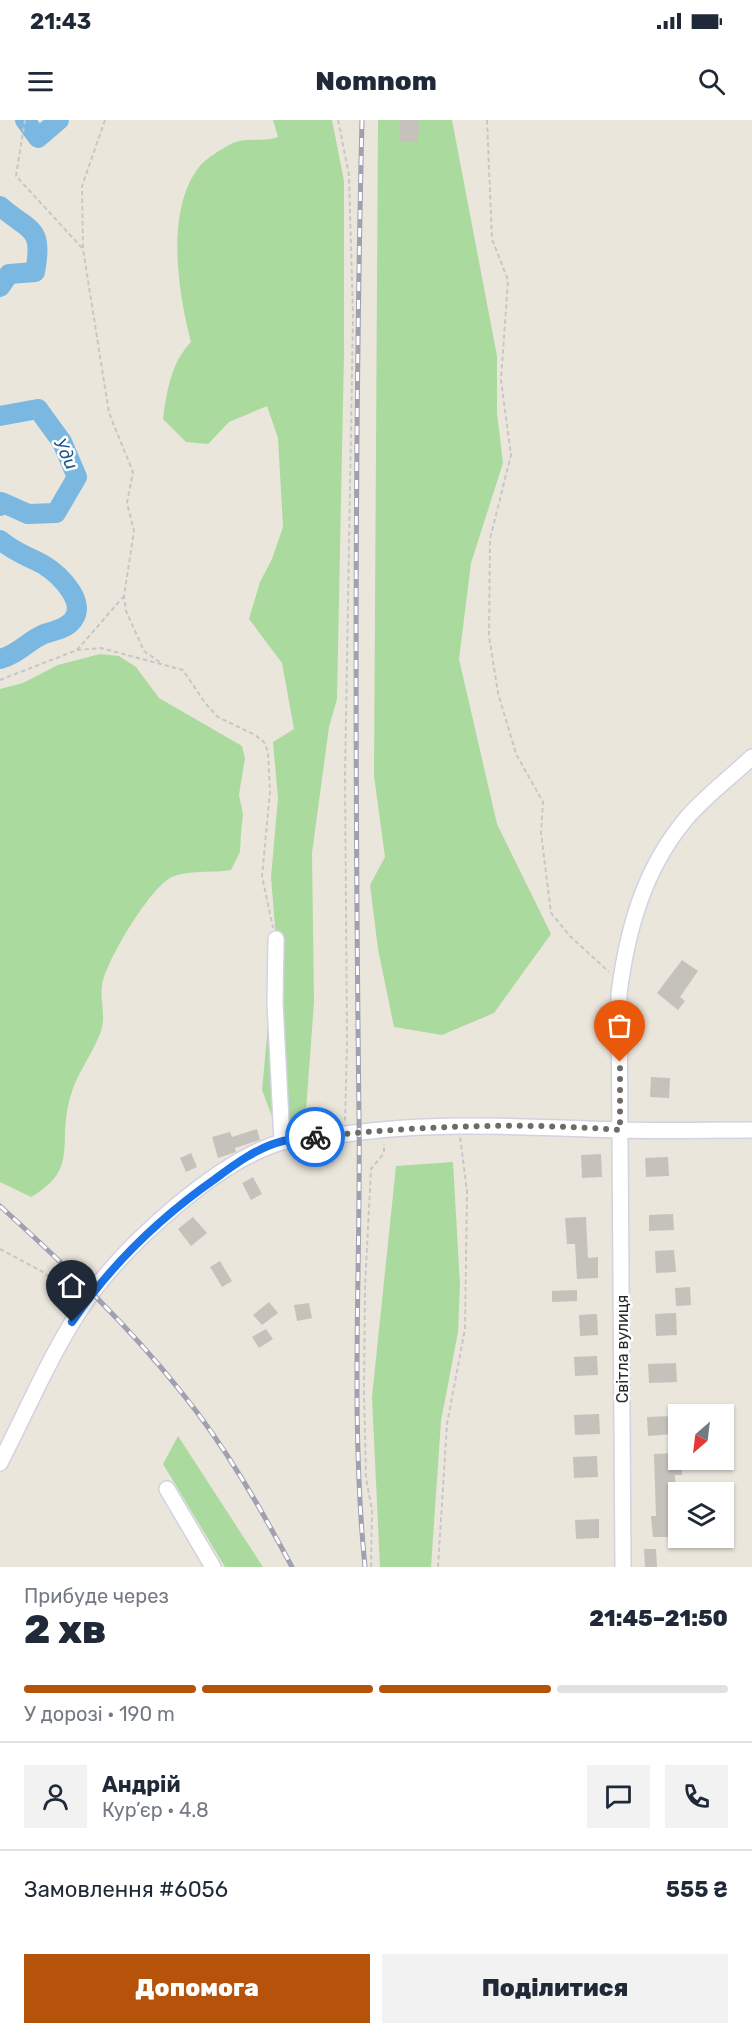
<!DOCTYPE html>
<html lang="uk">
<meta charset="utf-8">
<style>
:root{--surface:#fff;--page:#f2f2f3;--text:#1f2937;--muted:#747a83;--line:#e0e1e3;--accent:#b45309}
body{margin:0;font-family:Rubik,sans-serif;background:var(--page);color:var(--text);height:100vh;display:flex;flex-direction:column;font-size:22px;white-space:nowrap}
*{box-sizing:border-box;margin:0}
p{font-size:20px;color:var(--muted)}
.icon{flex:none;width:33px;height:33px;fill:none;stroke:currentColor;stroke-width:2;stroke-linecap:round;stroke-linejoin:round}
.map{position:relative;height:1447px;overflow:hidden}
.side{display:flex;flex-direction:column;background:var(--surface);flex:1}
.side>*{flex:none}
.needle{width:39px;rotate:208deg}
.fabs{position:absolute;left:668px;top:1284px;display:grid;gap:12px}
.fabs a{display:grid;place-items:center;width:66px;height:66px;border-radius:0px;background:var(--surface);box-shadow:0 2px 4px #0004;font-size:30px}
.pin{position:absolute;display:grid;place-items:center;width:51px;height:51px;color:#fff;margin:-62px -26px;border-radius:50% 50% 50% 0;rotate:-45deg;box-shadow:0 0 6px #0007}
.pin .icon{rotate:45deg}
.courier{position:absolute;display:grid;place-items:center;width:60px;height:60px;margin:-30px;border:4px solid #1a73e8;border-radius:50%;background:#fff;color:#222;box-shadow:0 2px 8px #0007}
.summary em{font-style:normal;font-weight:800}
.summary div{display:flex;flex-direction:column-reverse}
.summary{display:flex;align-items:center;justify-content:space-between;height:102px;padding:0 24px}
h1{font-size:39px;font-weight:800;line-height:45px}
.bar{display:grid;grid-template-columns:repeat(4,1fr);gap:9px 6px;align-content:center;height:72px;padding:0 24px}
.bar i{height:8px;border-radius:4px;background:var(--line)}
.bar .active{background:var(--accent)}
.bar p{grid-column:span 4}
.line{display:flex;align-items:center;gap:15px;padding:0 24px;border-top:2px solid var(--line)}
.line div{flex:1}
.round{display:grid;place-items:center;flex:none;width:63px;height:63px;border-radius:0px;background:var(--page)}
.action{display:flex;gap:12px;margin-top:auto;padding:12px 24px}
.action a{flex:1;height:69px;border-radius:0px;background:var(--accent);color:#fff;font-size:24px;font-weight:800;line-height:69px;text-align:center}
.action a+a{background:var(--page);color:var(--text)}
.status{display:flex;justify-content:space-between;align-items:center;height:42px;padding:0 30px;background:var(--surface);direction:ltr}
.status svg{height:16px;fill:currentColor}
header{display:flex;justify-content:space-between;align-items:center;height:78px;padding:0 24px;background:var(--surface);font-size:27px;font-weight:800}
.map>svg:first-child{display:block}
.green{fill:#abda9e}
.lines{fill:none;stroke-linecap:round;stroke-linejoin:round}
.river{stroke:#7ab7e1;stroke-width:20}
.building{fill:#c5c2bc}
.minor-casing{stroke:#d2d2e0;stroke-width:18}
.path{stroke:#c7c7c7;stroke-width:2;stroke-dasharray:4.5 3;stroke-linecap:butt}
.minor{stroke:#fff;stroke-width:15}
.rail-casing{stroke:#a0a0b1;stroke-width:5}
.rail{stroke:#fff;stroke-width:3;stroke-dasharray:9;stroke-linecap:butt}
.done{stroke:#6d6b68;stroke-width:6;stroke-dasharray:0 10.8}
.route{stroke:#1a73e8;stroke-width:8}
.labels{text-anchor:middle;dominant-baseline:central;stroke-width:5;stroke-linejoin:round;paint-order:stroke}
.street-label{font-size:16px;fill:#292929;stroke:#fff}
.water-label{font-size:18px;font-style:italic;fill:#1c558a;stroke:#fff}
</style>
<div class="status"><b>21:43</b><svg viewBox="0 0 49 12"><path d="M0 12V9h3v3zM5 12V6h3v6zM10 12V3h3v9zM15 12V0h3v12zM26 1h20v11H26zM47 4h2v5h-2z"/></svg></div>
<header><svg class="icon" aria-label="menu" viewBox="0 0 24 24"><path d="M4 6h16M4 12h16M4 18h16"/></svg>Nomnom<svg class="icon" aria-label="search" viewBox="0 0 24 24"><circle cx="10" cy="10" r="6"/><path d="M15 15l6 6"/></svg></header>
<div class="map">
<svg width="752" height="1447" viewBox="0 0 752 1447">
<rect width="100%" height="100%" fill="#eae6dc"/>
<path class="green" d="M273 0H332L344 61V233L337 579 329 607 312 733 314 882 305 1004 276 1007 262 970 276 819 271 757 278 678 273 622 294 609 282 543 249 499 260 462 272 439 283 407 278 318 267 286 229 302 208 324 186 322 163 299C167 270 171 243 191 222 178 172 165 91 199 47 205 39 220 30 229 25 246 16 261 23 278 17Z
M378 0H452L497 236V293L503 343 471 443 459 539 497 704 551 814 494 893 442 915 394 907 378 829 370 765 385 737 374 656Z
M100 534 119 536 136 547 159 578 242 626 245 638 239 675 243 694 241 713 240 732 231 750C213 753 188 750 172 757 151 766 105 842 102 866 100 881 106 896 101 911 93 934 76 954 70 978 57 1024 80 1049 31 1077L0 1062V569L23 563 58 545Z
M453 1042 460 1165 458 1212 441 1301 431 1447H380L372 1277 396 1046Z
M178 1316 263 1447H225L163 1344Z"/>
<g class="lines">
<path class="river" d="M25 0 38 18 59 0
M0 86C29 112 44 105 35 152L9 154 0 167
M0 296 38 289 62 322 77 357 56 393 28 394 1 382 0 386
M0 420C18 435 27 435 44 445 60 455 87 482 73 500 66 509 54 511 44 514 29 520 19 534 0 539"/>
</g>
<path class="building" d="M400 0H419L418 22H399Z
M682 840 698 851 680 877 685 881 678 890 657 873Z
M651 957 670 958 669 978 650 977Z
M257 1009 260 1020 235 1028 236 1032 218 1038 212 1017 230 1012 232 1017Z
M191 1033 197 1047 186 1052 180 1038Z
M601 1034 602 1057 582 1058 581 1035Z
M668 1037 669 1056 646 1057 645 1038Z
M253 1057 262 1074 251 1080 242 1063Z
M673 1094 674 1110 649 1111V1095Z
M193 1097 207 1113 191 1126 178 1109Z
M586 1097 588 1138 598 1137V1158L577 1159 575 1124H567L565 1098Z
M674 1130 676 1152 656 1153 655 1131Z
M220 1141 232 1161 222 1167 210 1147Z
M690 1167 691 1185 676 1186 675 1168Z
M577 1170V1181L552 1182V1171Z
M269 1182 278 1193 262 1205 253 1195Z
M309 1183 312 1198 297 1201 294 1185Z
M676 1193 677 1215 656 1216 655 1194Z
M597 1194 598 1215 580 1216 579 1195Z
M266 1209 273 1219 259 1228 252 1217Z
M597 1236 598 1255 575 1256 574 1237Z
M676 1243 677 1262 649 1263 648 1244Z
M599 1294 600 1314 575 1315 574 1295Z
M672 1296V1314L648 1316 647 1297Z
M678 1333V1340H682V1355H675L676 1382 671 1383 673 1417H653L651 1396H656L654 1334Z
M597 1336 598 1357 574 1358 573 1337Z
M599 1399V1418L576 1419 575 1400Z
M644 1429H656L657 1447H645Z"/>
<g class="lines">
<defs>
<path id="minor" d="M276 819 275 883 282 1021
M0 1343C29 1287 54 1225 91 1174 130 1121 219 1040 282 1022 302 1016 325 1017 346 1014 437 1001 528 1007 619 1010 663 1011 708 1010 752 1010
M167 1369 213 1447
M623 1447 619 874C627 811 643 751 685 700 704 677 730 658 752 637"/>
</defs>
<use href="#minor" class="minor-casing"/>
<path class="path" d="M25 0 16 56 83 129
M105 0 82 66 83 129 109 293 133 352 127 383 134 411 124 476 126 491 144 531 161 543
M338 0 349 55 353 196 345 655 347 922 345 1002
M487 0 492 119 508 160 501 260 511 335 490 419 489 516 498 573 516 634 543 682 541 713 551 793 570 816 609 852
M77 530 101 528 183 550 205 583 218 597 255 615 264 622 268 632 270 672 262 756 273 808
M0 560 77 530 124 476
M0 1129 43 1152 69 1174 68 1185
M371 1447 372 1390 366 1358 364 1272 365 1167 371 1049 384 1033V1024
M438 1447 447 1304 465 1209 467 1071 460 1017"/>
<use href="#minor" class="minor"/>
<defs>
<path id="rail" d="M362 0C354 332 355 664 359 996 361 1146 350 1297 365 1447
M0 1086C64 1144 128 1205 182 1273 225 1326 260 1387 292 1447"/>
</defs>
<use href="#rail" class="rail-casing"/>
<use href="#rail" class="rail"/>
</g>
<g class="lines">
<path class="done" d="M315 1017C417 1006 518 1002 620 1010V942"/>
<path class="route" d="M72 1202C111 1144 158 1099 215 1059 235 1044 258 1027 283 1021 293 1019 305 1019 315 1017"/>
</g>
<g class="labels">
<g class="street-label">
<text transform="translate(622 1229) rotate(-90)">Світла вулиця</text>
</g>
<g class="water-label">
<text transform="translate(66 334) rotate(64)">Уди</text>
</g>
</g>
</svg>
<div class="fabs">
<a><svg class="needle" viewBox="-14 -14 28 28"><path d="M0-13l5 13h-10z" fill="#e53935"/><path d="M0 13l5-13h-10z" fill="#747a83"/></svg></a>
<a><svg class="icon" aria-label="layers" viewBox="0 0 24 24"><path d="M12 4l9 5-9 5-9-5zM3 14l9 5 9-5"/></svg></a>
</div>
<div class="pin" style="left:620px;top:942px;background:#ea580c"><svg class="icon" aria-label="bag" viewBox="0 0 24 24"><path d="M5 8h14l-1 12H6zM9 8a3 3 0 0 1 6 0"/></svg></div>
<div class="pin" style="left:72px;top:1202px;background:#1f2937"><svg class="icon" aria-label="home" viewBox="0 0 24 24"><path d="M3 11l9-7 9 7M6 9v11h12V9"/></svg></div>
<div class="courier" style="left:315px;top:1017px"><svg class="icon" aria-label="bike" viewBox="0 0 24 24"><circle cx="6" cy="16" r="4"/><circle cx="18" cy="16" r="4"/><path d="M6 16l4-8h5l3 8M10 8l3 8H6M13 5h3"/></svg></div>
</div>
<section class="side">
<div class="summary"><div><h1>2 хв</h1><p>Прибуде через</p></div><em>21:45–21:50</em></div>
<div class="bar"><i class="active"></i><i class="active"></i><i class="active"></i><i></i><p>У дорозі · 190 m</p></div>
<div class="line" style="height:108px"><a class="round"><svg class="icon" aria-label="person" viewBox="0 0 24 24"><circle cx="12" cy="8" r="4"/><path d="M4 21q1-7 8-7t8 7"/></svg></a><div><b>Андрій</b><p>Кур’єр · 4.8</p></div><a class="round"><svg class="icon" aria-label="chat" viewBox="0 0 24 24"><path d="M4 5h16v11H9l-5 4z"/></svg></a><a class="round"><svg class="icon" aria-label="phone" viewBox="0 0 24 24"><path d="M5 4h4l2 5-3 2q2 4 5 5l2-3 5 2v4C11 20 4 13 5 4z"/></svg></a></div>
<div class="line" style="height:78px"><div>Замовлення #6056</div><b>555 ₴</b></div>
<div class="action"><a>Допомога</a><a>Поділитися</a></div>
</section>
